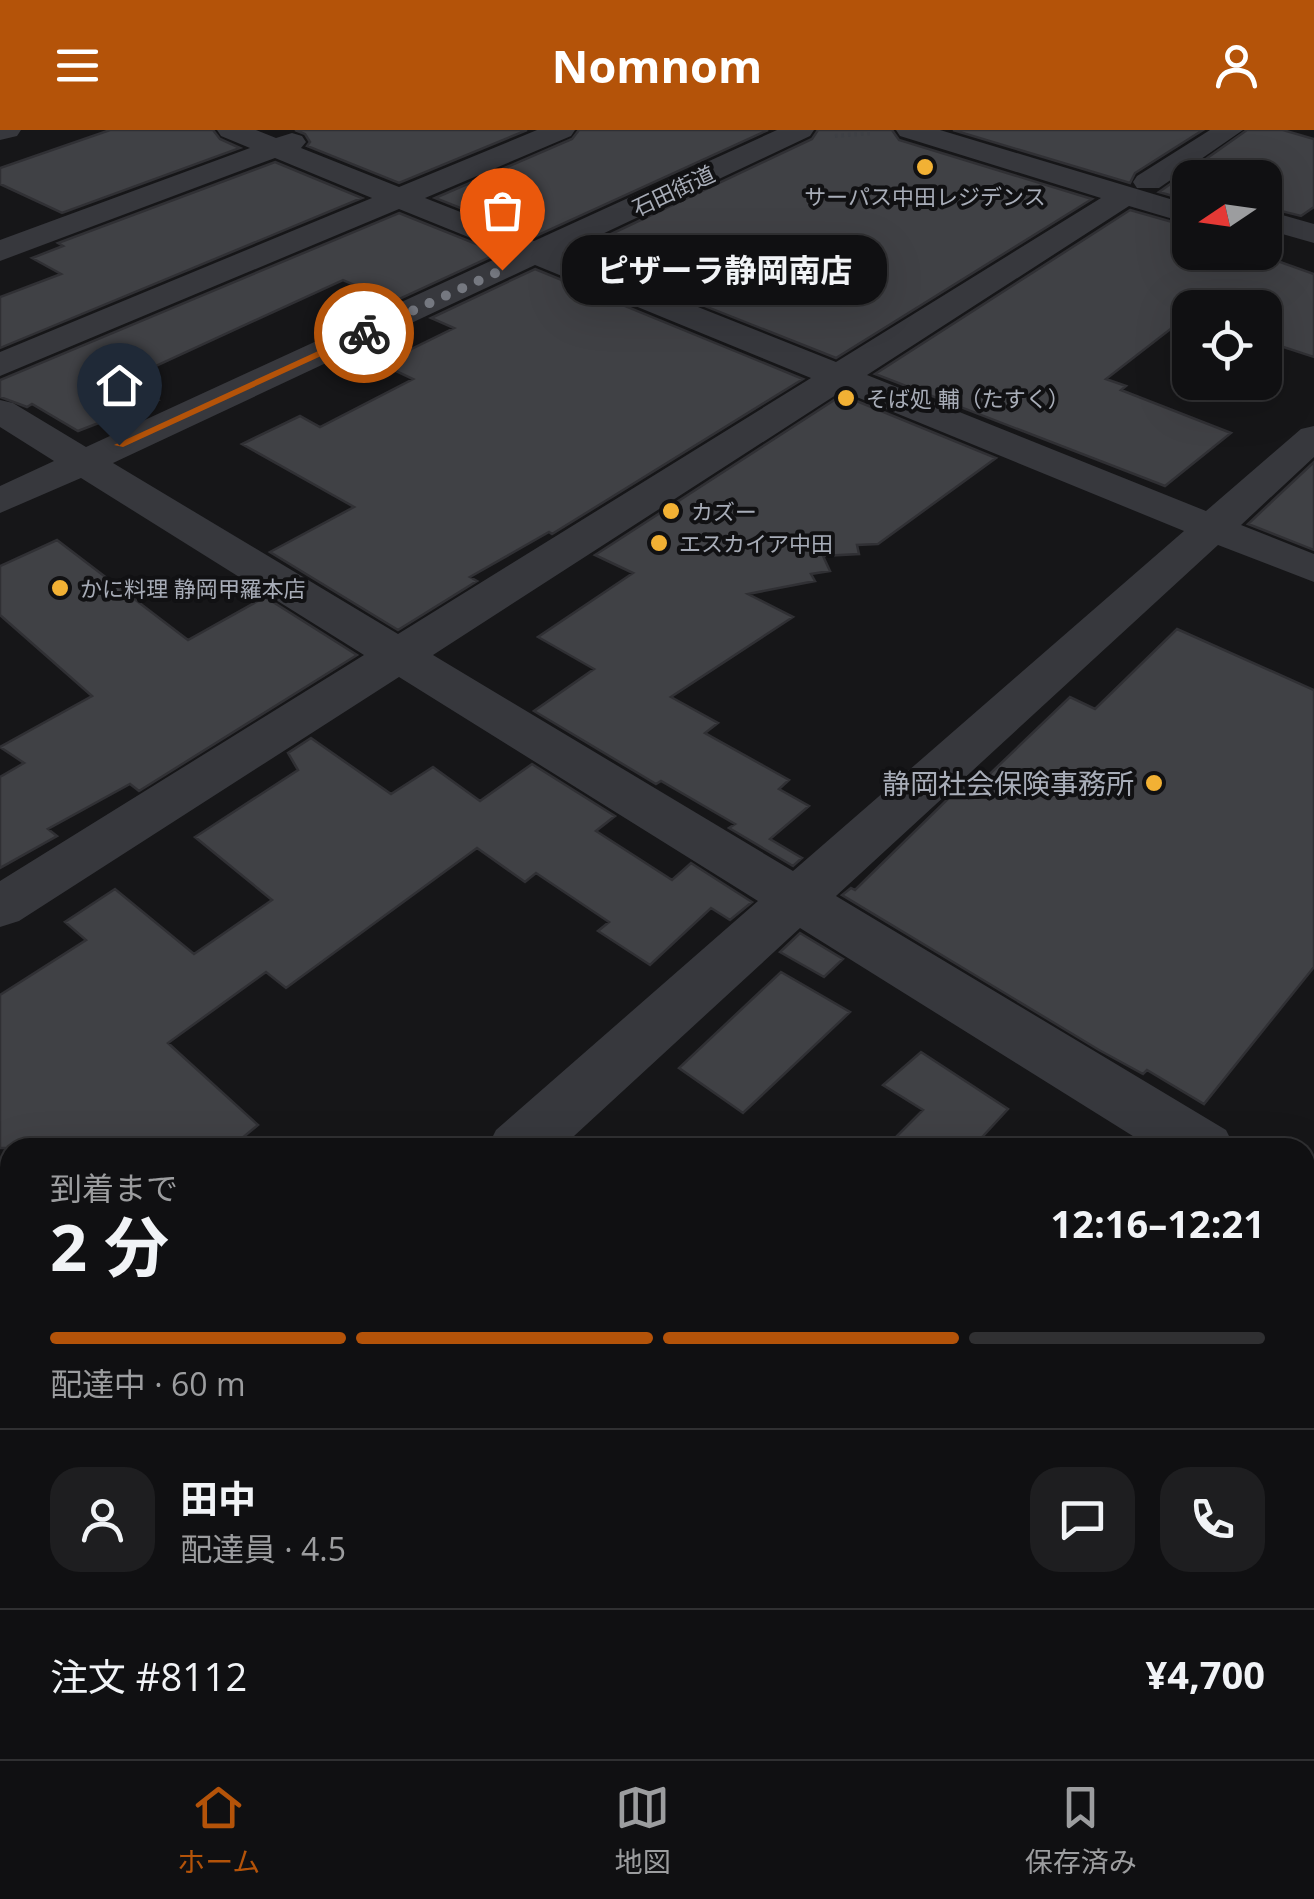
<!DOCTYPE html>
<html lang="ja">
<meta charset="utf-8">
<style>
:root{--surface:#101012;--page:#1e1e20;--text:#f1f3f6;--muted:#9c9d9f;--line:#303032;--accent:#b45309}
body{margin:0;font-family:"Open Sans","Noto Sans JP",sans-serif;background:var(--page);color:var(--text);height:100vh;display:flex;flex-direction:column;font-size:38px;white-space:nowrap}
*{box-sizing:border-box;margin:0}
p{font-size:32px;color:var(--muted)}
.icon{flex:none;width:55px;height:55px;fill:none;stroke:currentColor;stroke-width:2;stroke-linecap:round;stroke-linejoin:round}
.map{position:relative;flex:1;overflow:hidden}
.drawer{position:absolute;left:0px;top:1008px;width:1315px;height:622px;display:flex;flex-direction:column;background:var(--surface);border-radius:30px 30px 0 0;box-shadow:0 10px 40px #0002,0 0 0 2px var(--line)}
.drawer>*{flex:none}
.needle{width:65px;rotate:257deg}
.fabs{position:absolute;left:1172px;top:30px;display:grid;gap:20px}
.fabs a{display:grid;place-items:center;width:110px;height:110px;border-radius:20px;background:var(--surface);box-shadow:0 10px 40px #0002,0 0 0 2px var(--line);font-size:50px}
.pin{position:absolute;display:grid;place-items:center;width:85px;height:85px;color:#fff;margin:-102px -42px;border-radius:50% 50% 50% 0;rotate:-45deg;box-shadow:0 0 10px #0007}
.pin .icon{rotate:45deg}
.courier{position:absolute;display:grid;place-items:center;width:100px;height:100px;margin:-50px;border:8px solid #b45309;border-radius:50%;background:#fff;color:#222;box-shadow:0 2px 12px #0007}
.bubble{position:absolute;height:70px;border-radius:30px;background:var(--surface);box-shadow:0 10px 40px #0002,0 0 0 2px var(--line);font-size:32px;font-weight:700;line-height:70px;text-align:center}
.summary em{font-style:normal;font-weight:700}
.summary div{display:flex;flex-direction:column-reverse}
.summary{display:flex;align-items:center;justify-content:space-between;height:170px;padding:0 50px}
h1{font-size:65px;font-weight:700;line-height:75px}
.bar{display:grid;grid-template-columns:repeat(4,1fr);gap:15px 10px;align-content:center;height:120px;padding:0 50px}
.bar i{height:12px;border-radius:8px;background:var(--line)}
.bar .current{background:var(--accent)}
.bar p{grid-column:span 4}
.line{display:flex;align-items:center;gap:25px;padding:0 50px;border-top:2px solid var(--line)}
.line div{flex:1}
.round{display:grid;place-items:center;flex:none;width:105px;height:105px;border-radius:30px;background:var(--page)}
header{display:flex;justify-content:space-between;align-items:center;height:130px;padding:0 50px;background:var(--accent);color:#fff;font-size:45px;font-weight:700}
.dock{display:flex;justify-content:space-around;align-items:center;height:140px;border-top:2px solid var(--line);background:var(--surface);font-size:28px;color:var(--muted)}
.dock a{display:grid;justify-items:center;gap:5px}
.dock .current{color:var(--accent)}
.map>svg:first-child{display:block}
.building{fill:#404145;stroke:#303034;stroke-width:2.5}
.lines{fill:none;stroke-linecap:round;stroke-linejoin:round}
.path{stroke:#3d3f44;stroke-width:4;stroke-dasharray:2.5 4;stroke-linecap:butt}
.minor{fill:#37383d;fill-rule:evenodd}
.route{fill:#b45309}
.done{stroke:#757880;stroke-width:10;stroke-dasharray:0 18}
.poi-dot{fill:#f2b134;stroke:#111113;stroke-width:4}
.labels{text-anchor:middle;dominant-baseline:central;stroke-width:8;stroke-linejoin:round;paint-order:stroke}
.far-street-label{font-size:22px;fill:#a8adb8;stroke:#111113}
.far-poi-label{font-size:22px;fill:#a8adb8;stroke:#111113;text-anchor:start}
.poi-label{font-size:28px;fill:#a8adb8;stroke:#111113;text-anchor:end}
</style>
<header><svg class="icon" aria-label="menu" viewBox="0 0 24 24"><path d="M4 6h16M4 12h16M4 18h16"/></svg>Nomnom<svg class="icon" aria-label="person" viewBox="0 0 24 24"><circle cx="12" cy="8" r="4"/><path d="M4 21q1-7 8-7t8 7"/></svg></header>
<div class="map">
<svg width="1314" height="1629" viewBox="0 0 1314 1629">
<rect width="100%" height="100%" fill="#161618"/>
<path class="building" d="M110 0H213L220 9 240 18 62 83 0 54V38Z
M295 0H527L399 53 307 16 310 12 305 4Z
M579 0H768L534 107 435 68 572 9Z
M818 0H892L899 10 1092 69 836 228 571 123 812 9Z
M953 0H1203L1135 43 1130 53Z
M1247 0H1283L1314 9V77L1301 86 1265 77V48H1190V71L1159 62Z
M275 32 362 68 0 218V167L61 144 32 128 63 116 58 113Z
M1130 80 1190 97V122H1252L1314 144V227L1265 211V178H1190V184L1106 249 1126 256 1121 260 1231 303 1165 356 875 244Z
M399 83 499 123 393 172 343 150 123 251 158 270 78 301 32 274 27 277 0 267V250Z
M535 139 803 249 552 404 549 402 470 447 477 451 398 500 270 422 354 377 242 314 300 286 320 297 413 249 381 234 454 198 431 188Z
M842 265 996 328 878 414 857 415 859 424 823 426 830 441 811 444 815 451 748 464 793 487 671 567 718 593 705 603 789 650 779 659 809 676 770 709 802 728 793 736 729 698 735 694 661 651 656 654 534 581 594 539 538 507 633 443 595 425Z
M1314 332V420L1248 394Z
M57 410 188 510 265 467 357 525 139 661 130 654 48 699 57 706 0 738V647L24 633 0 617 92 566 0 485V436Z
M1177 499 1314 560V837L1204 974 1147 940 1143 944 1099 920 842 765 851 758 855 760 961 656 971 662 1070 567 1095 579Z
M311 608 391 664 433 637 480 671 532 634 615 686 596 701 672 750 691 733 752 772 730 790 711 778 650 835 598 801 609 792 536 743 525 752 477 718 286 858 266 842 168 913 258 995 230 1018H0V865L86 810 65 792 115 759 194 824 272 770 195 707 298 640 288 623Z
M800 803 843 829 824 847 780 822Z
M781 842 850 882 743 983 679 938Z
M921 922 1008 979 972 1018H885L923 980 883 955Z"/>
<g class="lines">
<path class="path" d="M835 6 873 3"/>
<path class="minor" d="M0 0H21L17 6 0 10Z
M217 0H256L276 8 292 3 302 6 306 12 301 18 399 57 537 0H575L571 6 425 68 534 111 777 0H814L810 6 562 123 836 232 1101 68 900 6 896 0H940L1190 75V94L1129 76 867 245 1206 381 1301 299 1314 296V327L1241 395 1314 424V452L1218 415 836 766 1226 1000 1235 1018H1152L800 798 561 1018H487L496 1000 758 771 399 547 19 791 0 797V751L364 525 81 348 0 383V356L54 331 0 297V270L13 273 86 317 508 123 399 79 0 246V222L372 68 275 28 0 131V110L250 18 221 6ZM535 135 811 248 398 504 113 333ZM842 261 1184 401 793 741 433 525Z
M1210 0H1243L1159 58H1137L1133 52 1137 46Z
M1265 80 1314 94V113L1265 99Z
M1305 1051 1314 1054V1165L1305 1169Z
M0 1402 10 1406V1490L0 1486Z
M113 1620H199L203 1629H117Z
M955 1620H1039L1035 1629H951Z"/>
</g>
<path class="route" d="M364 200 367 205 123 317 114 315Z"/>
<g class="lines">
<path class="done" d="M364 203 502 140"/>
</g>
<g class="poi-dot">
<circle cx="925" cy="37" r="10"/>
<circle cx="846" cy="268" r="10"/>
<circle cx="671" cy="381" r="10"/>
<circle cx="659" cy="413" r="10"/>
<circle cx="60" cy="458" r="10"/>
<circle cx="1154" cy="653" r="10"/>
</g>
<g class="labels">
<g class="far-street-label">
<text transform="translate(673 60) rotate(-25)">石田街道</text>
</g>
<g class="far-poi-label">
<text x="925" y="66" text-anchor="middle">サーパス中田レジデンス</text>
<text x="866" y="268">そば処 輔（たすく）</text>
<text x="691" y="381">カズー</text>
<text x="679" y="413">エスカイア中田</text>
<text x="80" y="458">かに料理 静岡甲羅本店</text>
</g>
<g class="poi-label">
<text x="1134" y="653">静岡社会保険事務所</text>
</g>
</g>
</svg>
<div class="fabs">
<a><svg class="needle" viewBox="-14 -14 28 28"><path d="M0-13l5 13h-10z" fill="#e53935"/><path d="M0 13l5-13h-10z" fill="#9c9d9f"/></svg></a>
<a><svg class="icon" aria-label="locate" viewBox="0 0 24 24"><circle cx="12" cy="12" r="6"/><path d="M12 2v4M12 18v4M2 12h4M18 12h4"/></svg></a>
</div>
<div class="pin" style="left:502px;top:140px;background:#ea580c"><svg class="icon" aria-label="bag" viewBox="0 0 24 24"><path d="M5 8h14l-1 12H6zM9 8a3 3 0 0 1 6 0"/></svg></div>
<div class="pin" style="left:119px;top:315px;background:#1f2937"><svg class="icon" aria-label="home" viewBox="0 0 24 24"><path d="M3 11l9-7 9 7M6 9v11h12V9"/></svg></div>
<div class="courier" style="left:364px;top:203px"><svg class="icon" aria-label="bike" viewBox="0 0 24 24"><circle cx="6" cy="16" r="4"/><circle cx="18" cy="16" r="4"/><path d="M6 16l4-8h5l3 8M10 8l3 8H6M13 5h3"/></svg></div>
<div class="bubble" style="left:562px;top:105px;width:325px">ピザーラ静岡南店</div>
<section class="drawer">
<div class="summary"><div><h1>2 分</h1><p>到着まで</p></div><em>12:16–12:21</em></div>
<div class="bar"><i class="current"></i><i class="current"></i><i class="current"></i><i></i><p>配達中 · 60 m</p></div>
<div class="line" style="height:180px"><a class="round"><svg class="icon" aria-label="person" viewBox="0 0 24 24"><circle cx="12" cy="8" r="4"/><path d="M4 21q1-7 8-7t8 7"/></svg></a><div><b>田中</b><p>配達員 · 4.5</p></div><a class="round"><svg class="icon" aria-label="chat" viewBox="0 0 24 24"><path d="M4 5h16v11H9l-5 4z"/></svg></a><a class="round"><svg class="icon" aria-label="phone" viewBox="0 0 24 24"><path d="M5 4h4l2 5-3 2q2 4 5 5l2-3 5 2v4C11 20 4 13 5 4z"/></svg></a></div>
<div class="line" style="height:130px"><div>注文 #8112</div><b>¥4,700</b></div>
</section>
</div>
<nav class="dock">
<a class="current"><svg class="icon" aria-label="home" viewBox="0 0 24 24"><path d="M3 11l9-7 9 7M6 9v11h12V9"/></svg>ホーム</a>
<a><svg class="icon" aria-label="map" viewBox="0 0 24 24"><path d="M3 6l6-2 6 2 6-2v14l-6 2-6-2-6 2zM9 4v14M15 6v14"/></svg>地図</a>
<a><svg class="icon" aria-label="saved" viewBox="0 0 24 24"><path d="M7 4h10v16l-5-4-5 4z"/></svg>保存済み</a>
</nav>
